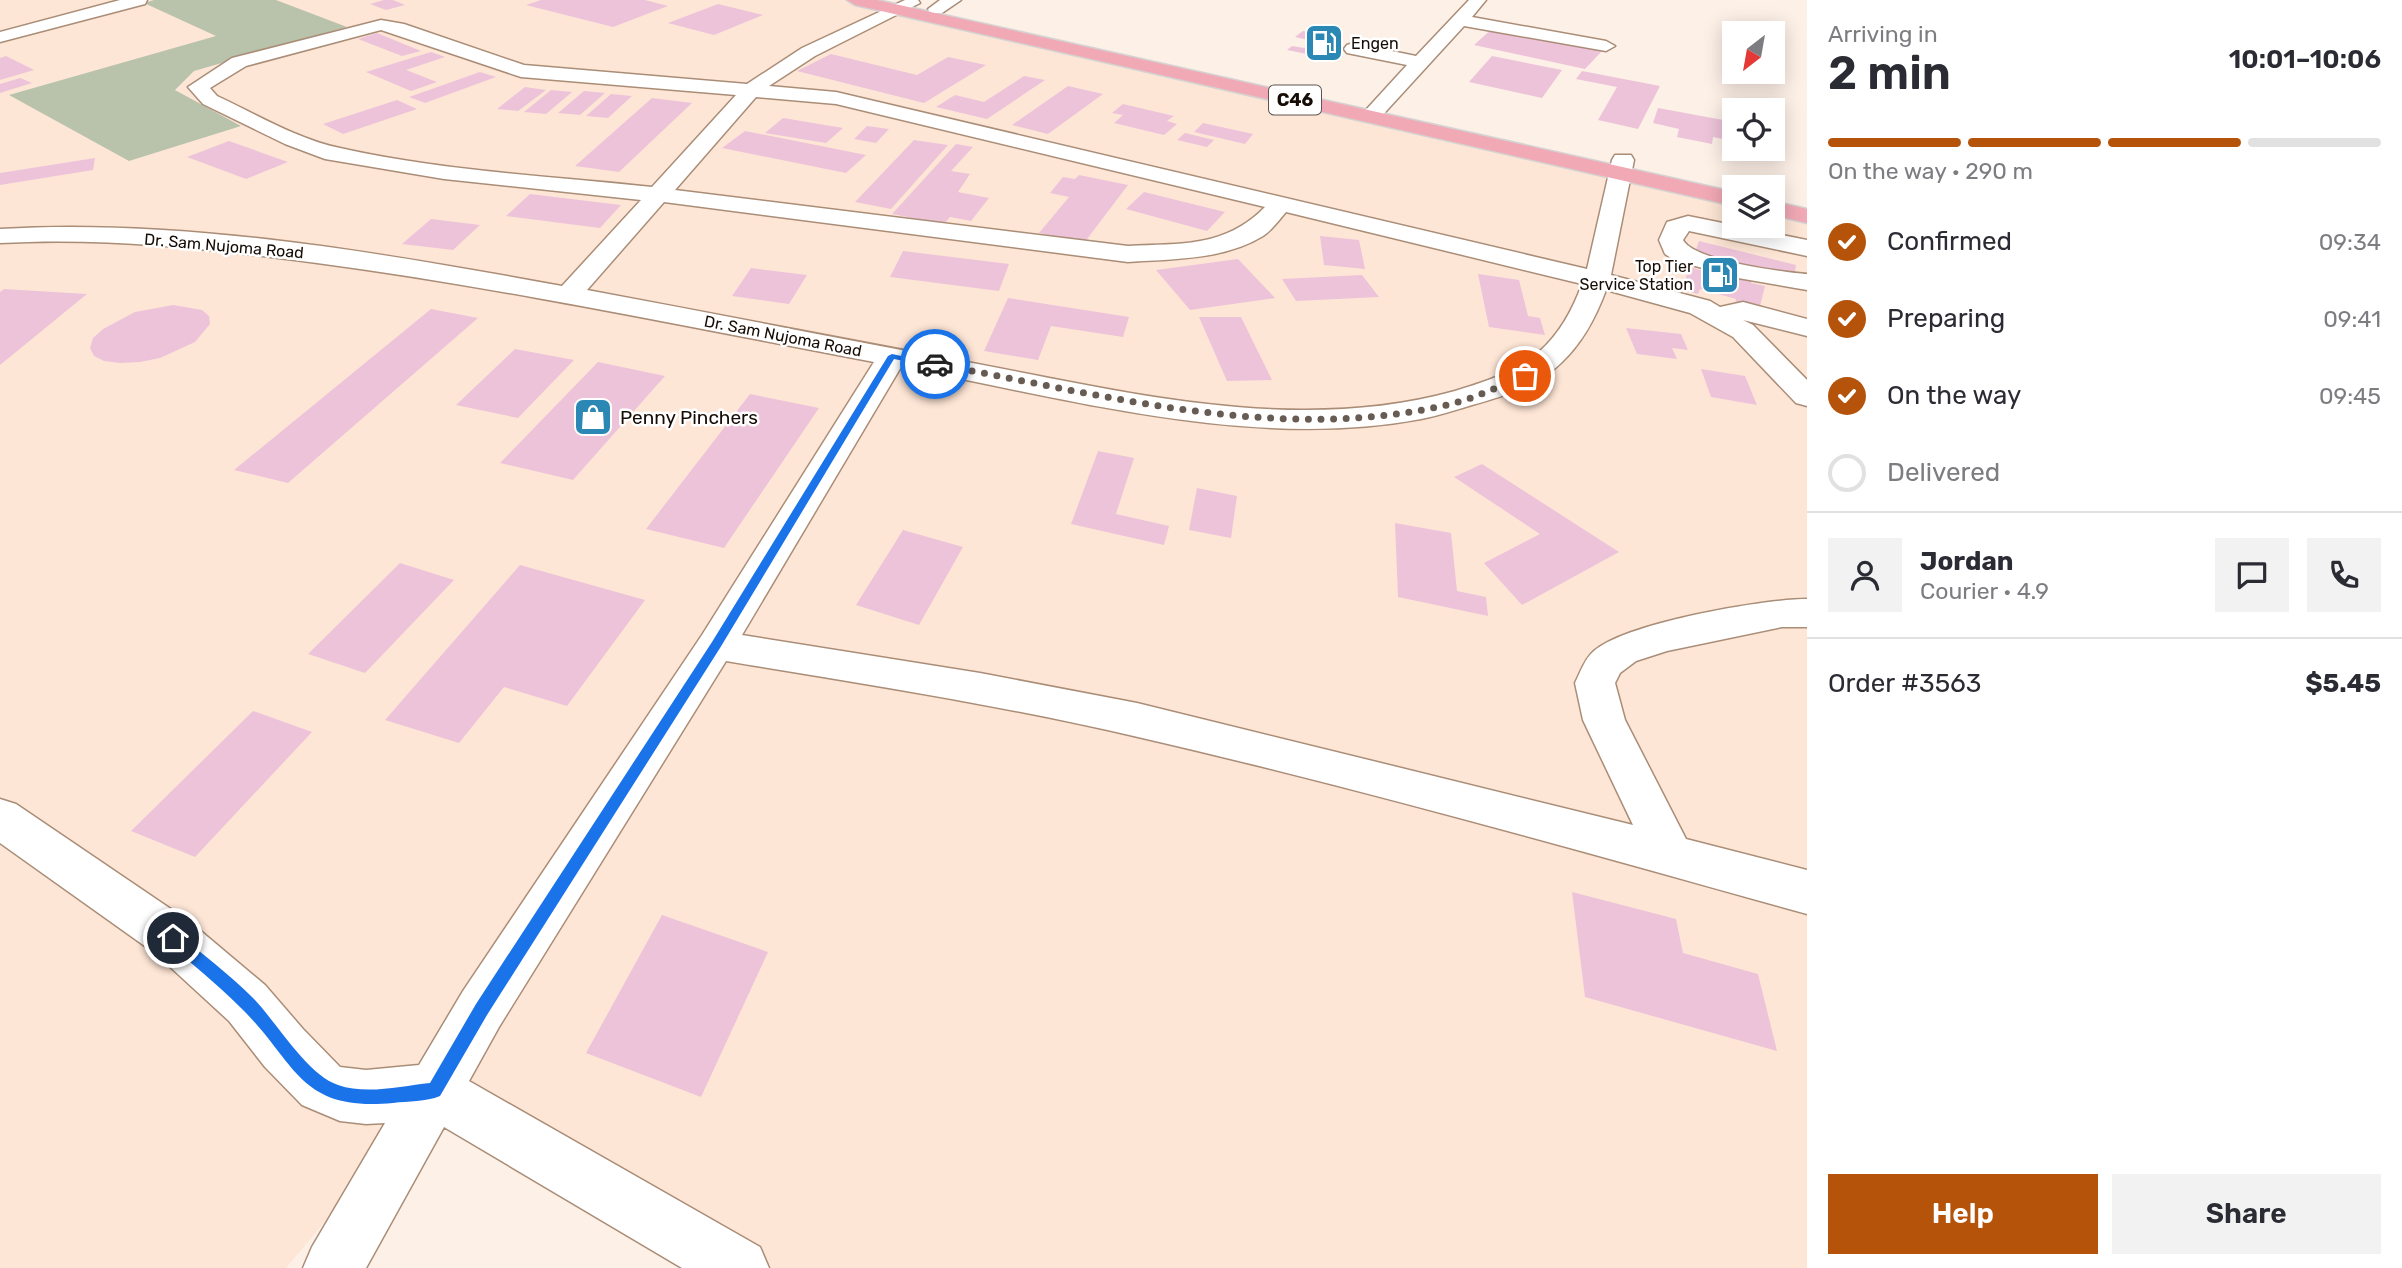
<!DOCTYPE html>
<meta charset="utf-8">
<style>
:root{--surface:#fff;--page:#f2f2f3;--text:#2b2b33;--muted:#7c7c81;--line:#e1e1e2;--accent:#b45309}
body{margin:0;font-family:Rubik,sans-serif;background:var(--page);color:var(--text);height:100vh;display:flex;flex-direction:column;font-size:26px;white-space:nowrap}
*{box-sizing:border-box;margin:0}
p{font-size:23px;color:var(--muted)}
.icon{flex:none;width:38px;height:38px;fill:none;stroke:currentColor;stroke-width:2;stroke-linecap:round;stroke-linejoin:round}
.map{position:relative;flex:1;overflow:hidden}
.panel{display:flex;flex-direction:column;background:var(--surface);width:595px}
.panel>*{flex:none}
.needle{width:46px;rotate:211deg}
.fabs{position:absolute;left:1722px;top:21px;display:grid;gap:14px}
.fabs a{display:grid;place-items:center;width:63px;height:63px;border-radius:0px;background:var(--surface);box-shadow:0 4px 18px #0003;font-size:35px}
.pin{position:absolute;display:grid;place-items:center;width:60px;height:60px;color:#fff;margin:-30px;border:4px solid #fff;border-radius:50%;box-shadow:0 2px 7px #0007}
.courier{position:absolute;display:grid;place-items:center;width:70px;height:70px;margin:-35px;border:5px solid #1a73e8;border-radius:50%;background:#fff;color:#222;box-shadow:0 2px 9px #0007}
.overview em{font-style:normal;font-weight:600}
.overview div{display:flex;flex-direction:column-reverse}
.overview{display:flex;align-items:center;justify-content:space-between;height:119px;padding:0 21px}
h1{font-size:46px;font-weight:600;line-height:52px}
.bar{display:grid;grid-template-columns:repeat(4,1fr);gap:10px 7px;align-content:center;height:84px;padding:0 21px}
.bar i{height:9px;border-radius:5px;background:var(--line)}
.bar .on{background:var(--accent)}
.bar p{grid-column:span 4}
.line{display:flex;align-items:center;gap:18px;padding:0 21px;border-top:2px solid var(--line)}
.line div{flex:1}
.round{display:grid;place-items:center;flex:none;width:74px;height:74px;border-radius:0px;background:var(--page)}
ol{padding:0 21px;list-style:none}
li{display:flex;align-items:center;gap:21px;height:77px}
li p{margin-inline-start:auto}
li .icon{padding:7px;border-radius:50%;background:var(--accent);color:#fff;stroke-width:4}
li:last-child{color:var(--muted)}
li i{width:38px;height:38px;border:4px solid var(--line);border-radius:50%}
.primary-button{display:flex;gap:14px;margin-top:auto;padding:14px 21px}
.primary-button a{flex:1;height:80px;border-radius:0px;background:var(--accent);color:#fff;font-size:28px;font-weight:600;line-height:80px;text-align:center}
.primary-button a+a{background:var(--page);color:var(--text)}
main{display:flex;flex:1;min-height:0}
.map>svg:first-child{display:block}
.built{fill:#fee6d6}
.green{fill:#b9c3ab}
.building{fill:#edc3d9}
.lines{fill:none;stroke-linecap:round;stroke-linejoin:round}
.minor-casing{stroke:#aa8d77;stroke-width:3}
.major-casing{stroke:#d5d3d2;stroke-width:3}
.minor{fill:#fff;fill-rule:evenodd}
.major{fill:#f1a9b5;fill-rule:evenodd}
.route{fill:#1a73e8}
.done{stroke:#675c54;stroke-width:7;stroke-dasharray:0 12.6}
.labels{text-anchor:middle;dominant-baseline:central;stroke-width:5;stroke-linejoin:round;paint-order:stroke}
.far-poi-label{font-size:16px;fill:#160c05;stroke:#fff;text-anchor:start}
.far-street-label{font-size:16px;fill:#160c05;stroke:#fff}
.shield{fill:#fff;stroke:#5c5550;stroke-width:2}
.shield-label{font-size:18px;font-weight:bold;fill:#160c05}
.poi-label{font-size:19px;fill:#160c05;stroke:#fff;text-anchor:start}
</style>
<main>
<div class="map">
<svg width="1807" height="1268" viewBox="0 0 1807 1268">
<rect width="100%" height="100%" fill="#fdf0e7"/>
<path class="built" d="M0 0H855L1734 199V226H1773V208L1807 216V1268H689L435 1091 286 1268H0Z"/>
<path class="green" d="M154 0H276L347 27 194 71 175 90 241 126 129 161 9 95 216 36 144 3Z"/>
<path class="building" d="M384 0H393L405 5 386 10 370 4Z
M541 0H645L668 6 613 27 526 5Z
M718 4 763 15 714 35 668 23Z
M1493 28 1602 51 1585 69 1474 45Z
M1303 31 1342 39 1327 52 1342 55 1336 60 1287 50 1292 46 1304 48 1313 41 1295 37Z
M377 33 421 51 402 56 358 39Z
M431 52 445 57 406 70 437 82 411 91 366 72Z
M831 54 917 75 948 57 986 65 924 103 797 71Z
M6 56 34 70 0 80V58Z
M1492 56 1562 70 1542 98 1469 82Z
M1582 71 1660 86 1638 129 1598 120 1617 87 1576 79Z
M480 72 496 77 425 103 409 97Z
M1024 76 1045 80 987 119 936 107 955 95 984 102Z
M20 78 32 83 0 93V84Z
M1068 86 1103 94 1048 134 1012 125Z
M525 87 546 90 518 111 497 109Z
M551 90 572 92 546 114 524 112Z
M584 91 605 93 580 115 558 113Z
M611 94 632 96 608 118 586 116Z
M652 98 692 103 619 172 575 166Z
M397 100 417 109 343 134 323 124Z
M1123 104 1174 116 1167 121 1177 124 1164 135 1114 123 1123 115 1112 113Z
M1658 108 1734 122V141L1713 137 1712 144 1677 137 1679 129 1653 123Z
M783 118 843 128 826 143 765 133Z
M1203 123 1253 134 1245 144 1194 132Z
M867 126 889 129 876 143 854 139Z
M745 131 866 155 846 173 722 148Z
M1185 133 1214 140 1207 147 1177 140Z
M914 140 948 145 891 209 855 202Z
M229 141 288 162 246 179 187 157Z
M956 144 973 147 951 171 970 174 958 192 989 198 971 221 950 217 944 224 892 214Z
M95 158 93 170 0 185V173Z
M1079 175 1128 185 1084 243 1039 233 1069 197 1050 193 1063 177 1075 179Z
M1144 192 1225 212 1207 231 1126 209Z
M530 194 621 205 600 228 506 216Z
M431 219 480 225 453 250 402 244Z
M1320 236 1359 240 1365 269 1324 265Z
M1699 241 1796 265 1794 277 1755 267 1751 283 1765 286 1759 310 1735 304 1736 299 1700 289 1698 294 1681 290 1690 267 1714 274 1719 258 1695 252Z
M903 251 1009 264 999 291 890 277Z
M1238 259 1275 298 1190 310 1156 270Z
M751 268 807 275 789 304 732 296Z
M1478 274 1519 280 1528 316 1540 318 1545 335 1489 327Z
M1362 275 1379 297 1296 301 1282 279Z
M4 289 87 294 0 365V292Z
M1008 298 1129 317 1123 337 1051 326 1038 360 984 351Z
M173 305 202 310 209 316 210 324 195 342 160 358 140 362 120 363 104 361 94 356 90 348 93 338 103 329 135 312Z
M431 309 478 318 288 483 234 470Z
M1199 317H1241L1272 380 1227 381Z
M1626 328 1681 334 1688 350 1672 348 1677 359 1637 354Z
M515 349 574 360 518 418 456 405Z
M598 362 665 376 573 480 500 463Z
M1701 369 1745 376 1757 405 1711 397Z
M750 394 819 408 724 548 646 529Z
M1098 451 1134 458 1116 514 1169 526 1164 545 1071 524Z
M1482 464 1619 552 1522 605 1484 563 1540 534 1454 477Z
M1197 488 1237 496 1231 538 1189 530Z
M1395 523 1451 533 1457 591 1486 597 1488 616 1398 597Z
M903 530 963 547 919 625 856 605Z
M400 563 454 580 365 673 308 654Z
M520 565 645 600 567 706 504 687 459 743 385 720Z
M253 711 312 732 195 857 131 831Z
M1572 892 1676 919 1683 953 1758 974 1777 1051 1585 997Z
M662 915 768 952 701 1097 586 1053Z"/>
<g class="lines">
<defs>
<path id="minor" d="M120 0H147L145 4 0 42V32Z
M905 0H918L920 3 815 56 769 86 836 92 1587 269 1612 160 1615 155H1631L1634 160 1611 275 1710 301 1720 307 1743 302 1807 319V336L1743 320 1753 325 1807 380V406L1796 403 1733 337 1690 313 1606 290C1596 317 1583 342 1562 362 1538 386 1504 396 1472 405 1455 410 1438 416 1421 419 1252 451 1066 398 901 367L742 635 980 673 1137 703 1633 825 1583 720 1575 683C1580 673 1585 658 1594 651 1626 623 1763 599 1807 599V627H1782L1667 651 1636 661 1620 673 1615 683 1625 720 1686 839 1807 870V914C1585 852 1363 789 1138 737 1002 705 864 684 726 661L499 1027 469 1081 760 1247 769 1268H682L444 1127 366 1268H303L312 1247 385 1123 366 1124 340 1121 302 1105 265 1067 229 1021 156 954 0 843V799L16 804 190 922 265 985 303 1029 340 1067 366 1070 419 1065 463 991 702 635 874 362C689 327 504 288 317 263 211 249 106 237 0 243V229C182 218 382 253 562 286L641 200 444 179 325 159 285 144 203 104 188 87 232 58 381 20 404 24 524 65 747 84 802 48ZM381 30 521 77 736 95 652 187C549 176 442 171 340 148 297 139 256 114 217 96L210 88 246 66ZM756 97 836 104 1265 207C1225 248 1181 243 1128 246L675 190ZM664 202 1128 262C1173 259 1224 260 1263 236 1272 230 1279 220 1286 212L1582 284C1573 309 1560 333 1540 351 1516 372 1485 382 1455 391 1290 437 1115 389 951 359 830 337 708 312 587 290Z
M940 0H961L942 13H930L928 9Z
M1469 0H1486L1472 17 1606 41 1615 46 1606 51 1464 26 1378 120H1364L1361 116 1364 112 1407 65 1347 53 1344 49 1347 45 1353 43 1416 56Z
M1688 216 1807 240V256L1689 231 1683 240C1694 261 1783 272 1807 274V290L1738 278 1674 260 1665 254 1659 240 1667 222Z"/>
<path id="major" d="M847 0H877L1734 192V206L855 5Z
M1773 201 1807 209V223L1773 215Z"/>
</defs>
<use href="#minor" class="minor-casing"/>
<use href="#major" class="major-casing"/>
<use href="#minor" class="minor"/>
<use href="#major" class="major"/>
</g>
<path class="route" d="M892 354 939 364 935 367 894 359 720 648 487 1015 440 1096C426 1102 408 1101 393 1103 297 1112 297 1062 240 1007 217 984 192 964 168 943L166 938 168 933H178C202 954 229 974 252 997 276 1021 306 1074 338 1085 366 1095 402 1086 430 1083L476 1004 712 642 888 356Z"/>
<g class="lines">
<path class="done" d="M935 364C1102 394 1281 445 1451 404 1476 398 1501 385 1525 376"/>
</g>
<defs>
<symbol id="fuel-square" viewBox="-11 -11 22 22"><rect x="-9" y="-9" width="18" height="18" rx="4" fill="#2b88b4" stroke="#fff"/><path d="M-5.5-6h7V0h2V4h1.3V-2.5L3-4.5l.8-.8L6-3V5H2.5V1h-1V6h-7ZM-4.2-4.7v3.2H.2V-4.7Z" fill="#fff"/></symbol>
<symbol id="shop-square" viewBox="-11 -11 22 22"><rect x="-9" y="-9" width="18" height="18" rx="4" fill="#2b88b4" stroke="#fff"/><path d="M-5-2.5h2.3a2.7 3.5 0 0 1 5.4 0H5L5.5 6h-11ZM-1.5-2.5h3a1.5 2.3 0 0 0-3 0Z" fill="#fff"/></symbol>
</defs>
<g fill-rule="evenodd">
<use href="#fuel-square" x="1302" y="21" width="44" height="44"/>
<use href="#fuel-square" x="1698" y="253" width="44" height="44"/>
<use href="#shop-square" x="571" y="395" width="44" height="44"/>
</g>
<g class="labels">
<g class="far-poi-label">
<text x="1351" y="43">Engen</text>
<text x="1693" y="266" text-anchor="end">Top Tier<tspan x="1693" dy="18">Service Station</tspan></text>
</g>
<g class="far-street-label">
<text transform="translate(224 246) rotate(5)">Dr. Sam Nujoma Road</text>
<text transform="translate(783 336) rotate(11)">Dr. Sam Nujoma Road</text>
</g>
<rect class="shield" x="1269" y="85.5" width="52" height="29" rx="5"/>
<g class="shield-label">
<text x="1295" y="100">C46</text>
</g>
<g class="poi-label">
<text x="620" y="417">Penny Pinchers</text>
</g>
</g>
</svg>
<div class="fabs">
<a><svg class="needle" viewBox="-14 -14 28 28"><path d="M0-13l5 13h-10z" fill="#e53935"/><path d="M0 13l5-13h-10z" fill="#7c7c81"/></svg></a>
<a><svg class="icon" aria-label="locate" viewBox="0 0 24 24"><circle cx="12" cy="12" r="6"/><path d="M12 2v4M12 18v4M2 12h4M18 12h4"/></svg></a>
<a><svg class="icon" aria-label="layers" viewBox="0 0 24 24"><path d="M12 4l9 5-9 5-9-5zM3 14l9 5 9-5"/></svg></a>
</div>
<div class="pin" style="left:1525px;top:376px;background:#ea580c"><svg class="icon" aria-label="bag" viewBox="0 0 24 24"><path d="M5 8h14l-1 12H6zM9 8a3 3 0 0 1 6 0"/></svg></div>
<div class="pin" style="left:173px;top:938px;background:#1f2937"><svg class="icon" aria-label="home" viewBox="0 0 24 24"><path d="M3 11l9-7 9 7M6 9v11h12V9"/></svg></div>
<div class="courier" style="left:935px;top:364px"><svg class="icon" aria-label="car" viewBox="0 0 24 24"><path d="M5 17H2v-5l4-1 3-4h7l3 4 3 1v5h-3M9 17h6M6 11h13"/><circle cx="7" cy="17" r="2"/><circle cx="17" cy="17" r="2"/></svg></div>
</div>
<section class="panel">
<div class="overview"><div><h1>2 min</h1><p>Arriving in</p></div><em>10:01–10:06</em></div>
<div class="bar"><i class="on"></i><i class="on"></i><i class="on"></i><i></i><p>On the way · 290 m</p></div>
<ol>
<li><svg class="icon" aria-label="check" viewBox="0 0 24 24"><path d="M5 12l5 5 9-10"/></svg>Confirmed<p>09:34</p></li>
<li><svg class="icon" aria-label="check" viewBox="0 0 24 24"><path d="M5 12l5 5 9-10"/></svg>Preparing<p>09:41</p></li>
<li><svg class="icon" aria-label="check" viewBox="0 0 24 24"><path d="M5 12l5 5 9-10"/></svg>On the way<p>09:45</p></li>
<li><i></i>Delivered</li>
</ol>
<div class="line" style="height:126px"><a class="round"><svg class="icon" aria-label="person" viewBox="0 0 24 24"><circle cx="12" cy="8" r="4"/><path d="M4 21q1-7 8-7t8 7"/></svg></a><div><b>Jordan</b><p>Courier · 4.9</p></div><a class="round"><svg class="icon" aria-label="chat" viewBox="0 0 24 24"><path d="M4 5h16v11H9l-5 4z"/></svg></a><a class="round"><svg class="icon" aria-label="phone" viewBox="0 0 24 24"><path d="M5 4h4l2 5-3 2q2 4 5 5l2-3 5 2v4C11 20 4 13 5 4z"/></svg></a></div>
<div class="line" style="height:91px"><div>Order #3563</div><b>$5.45</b></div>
<div class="primary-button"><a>Help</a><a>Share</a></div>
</section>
</main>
